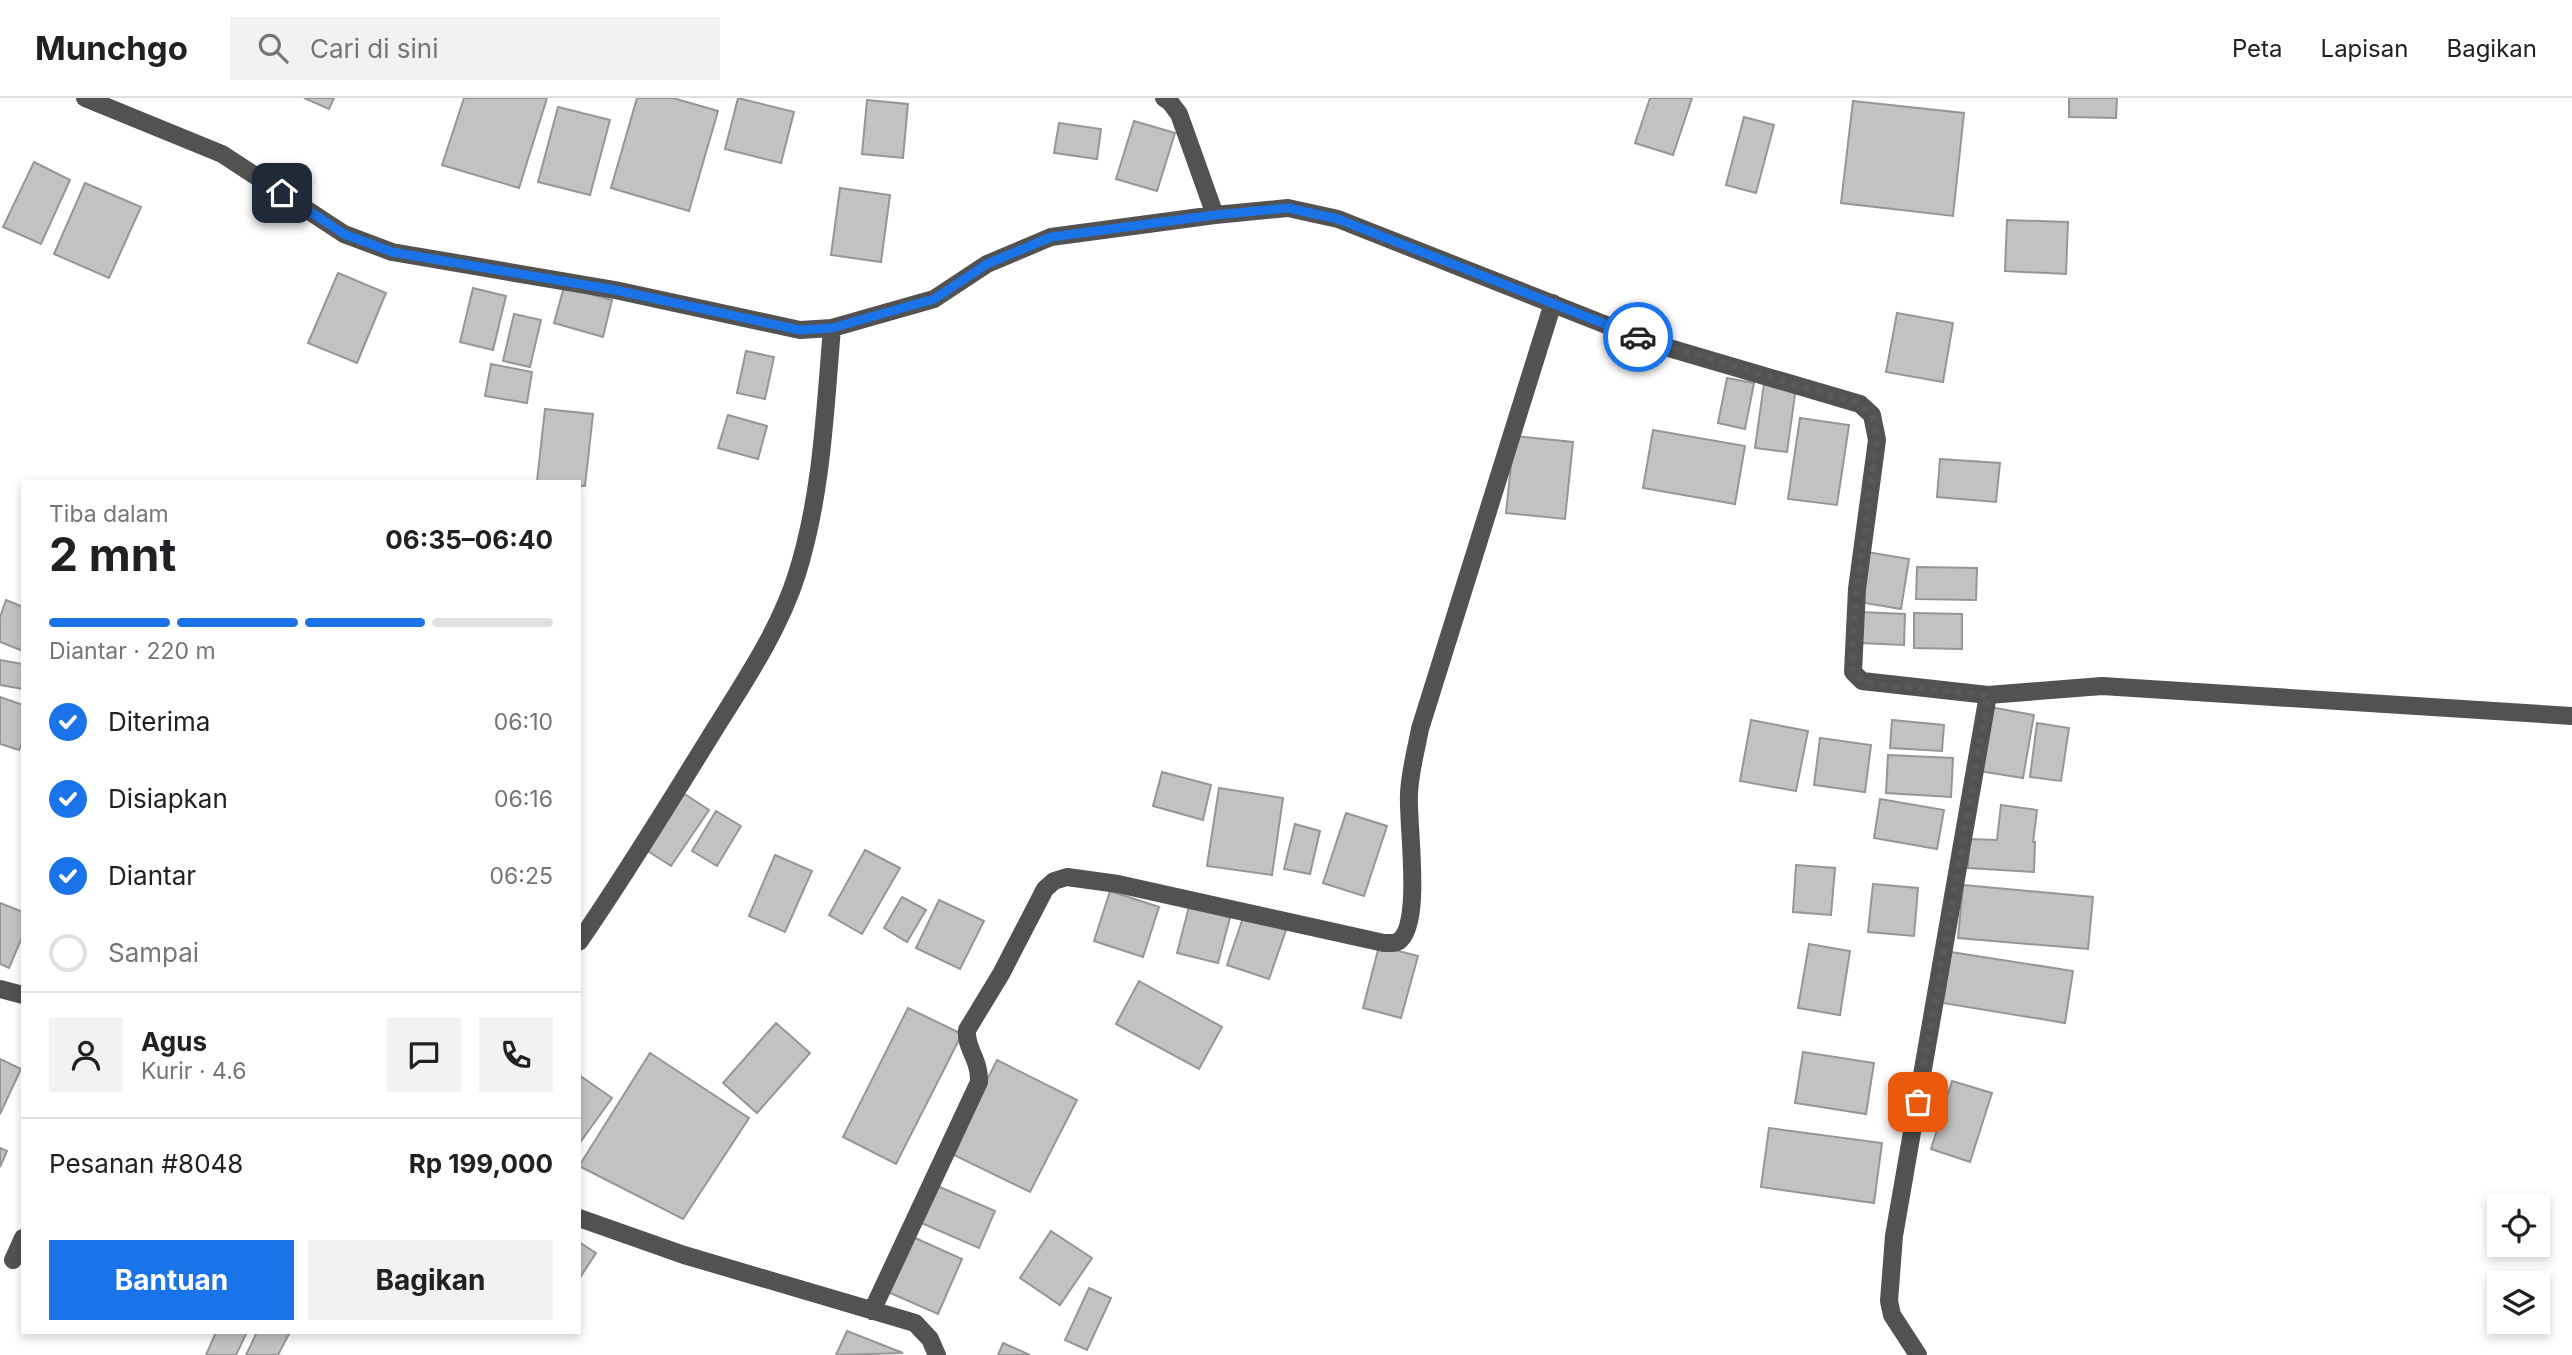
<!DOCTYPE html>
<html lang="id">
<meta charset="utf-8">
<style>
:root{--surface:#fff;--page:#f2f2f2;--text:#202124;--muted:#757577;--line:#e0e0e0;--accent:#1a73e8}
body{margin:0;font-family:Inter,sans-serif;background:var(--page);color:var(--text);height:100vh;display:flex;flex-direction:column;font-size:26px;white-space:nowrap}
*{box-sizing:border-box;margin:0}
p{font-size:23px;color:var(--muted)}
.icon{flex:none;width:38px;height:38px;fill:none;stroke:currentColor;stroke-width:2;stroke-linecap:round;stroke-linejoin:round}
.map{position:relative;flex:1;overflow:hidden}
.sheet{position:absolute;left:21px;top:382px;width:560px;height:854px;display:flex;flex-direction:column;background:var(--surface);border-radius:0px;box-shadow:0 4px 10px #0003}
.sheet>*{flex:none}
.buttons{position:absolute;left:2487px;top:1096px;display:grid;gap:14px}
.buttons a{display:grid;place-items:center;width:63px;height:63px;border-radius:0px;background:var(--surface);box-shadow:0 4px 10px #0003;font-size:35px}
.pin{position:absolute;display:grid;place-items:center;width:60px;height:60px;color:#fff;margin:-30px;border-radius:14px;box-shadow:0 4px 10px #0006}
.courier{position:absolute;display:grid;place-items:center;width:70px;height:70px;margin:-35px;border:5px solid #1a73e8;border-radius:50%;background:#fff;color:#222;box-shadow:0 2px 9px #0007}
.summary em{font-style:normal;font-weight:700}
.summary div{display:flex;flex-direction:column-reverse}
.summary{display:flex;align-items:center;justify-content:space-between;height:119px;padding:0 28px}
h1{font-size:46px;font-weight:700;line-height:52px}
.bar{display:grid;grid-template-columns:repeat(4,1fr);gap:10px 7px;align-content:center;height:84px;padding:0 28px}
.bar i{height:9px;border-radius:5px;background:var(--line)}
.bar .on{background:var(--accent)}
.bar p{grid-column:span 4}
.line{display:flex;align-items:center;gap:18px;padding:0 28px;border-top:2px solid var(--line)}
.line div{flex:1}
.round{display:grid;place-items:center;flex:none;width:74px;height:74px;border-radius:0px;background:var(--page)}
ol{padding:0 28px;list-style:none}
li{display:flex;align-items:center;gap:21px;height:77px}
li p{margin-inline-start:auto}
li .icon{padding:7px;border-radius:50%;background:var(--accent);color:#fff;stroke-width:4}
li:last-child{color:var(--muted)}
li i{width:38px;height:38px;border:4px solid var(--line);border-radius:50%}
.cta{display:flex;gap:14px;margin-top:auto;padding:14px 28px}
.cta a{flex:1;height:80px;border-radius:0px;background:var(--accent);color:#fff;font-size:28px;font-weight:700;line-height:80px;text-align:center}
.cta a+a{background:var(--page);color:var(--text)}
header{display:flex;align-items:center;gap:42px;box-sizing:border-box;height:98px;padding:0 35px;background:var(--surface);border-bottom:2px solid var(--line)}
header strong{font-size:33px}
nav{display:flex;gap:38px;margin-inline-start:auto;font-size:24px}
.search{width:490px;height:63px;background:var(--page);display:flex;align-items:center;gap:18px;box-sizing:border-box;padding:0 24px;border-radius:0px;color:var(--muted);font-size:26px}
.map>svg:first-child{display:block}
.building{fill:#c2c2c2;stroke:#969696;stroke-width:2}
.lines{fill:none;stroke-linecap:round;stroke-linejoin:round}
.minor{stroke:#525252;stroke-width:18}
.done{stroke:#595959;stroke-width:7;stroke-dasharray:0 12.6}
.route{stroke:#1a73e8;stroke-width:9}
</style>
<header>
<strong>Munchgo</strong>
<div class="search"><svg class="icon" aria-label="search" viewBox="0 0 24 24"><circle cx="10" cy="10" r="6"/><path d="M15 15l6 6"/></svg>Cari di sini</div>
<nav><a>Peta</a><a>Lapisan</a><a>Bagikan</a></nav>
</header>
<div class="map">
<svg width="2572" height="1257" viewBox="0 0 2572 1257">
<rect width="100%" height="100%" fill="#fff"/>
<path class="building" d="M304 0H334L329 11Z
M464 0H547L519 90 442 67Z
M637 0H673L718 13 689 113 611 90Z
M738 0 794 14 781 65 725 51Z
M1650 0H1692L1673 57 1635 45Z
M2069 0H2117L2116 20 2069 19Z
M867 2 908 6 903 60 862 56Z
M1853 3 1964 15 1953 118 1841 105Z
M558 9 610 22 590 97 538 84Z
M1744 19 1774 27 1756 95 1726 87Z
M1134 23 1175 35 1157 93 1116 81Z
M1059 25 1101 31 1097 61 1054 55Z
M34 64 70 82 41 146 3 129Z
M85 85 141 109 109 180 54 156Z
M840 90 890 97 881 164 831 157Z
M2007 122 2068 124 2066 176 2005 173Z
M338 175 386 195 357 265 308 245Z
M564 189 612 202 603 239 554 225Z
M473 190 506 198 493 252 460 244Z
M1897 215 1953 225 1943 284 1886 274Z
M514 216 541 222 530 269 503 263Z
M746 253 774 259 765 301 737 295Z
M491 266 532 274 527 305 485 298Z
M1727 280 1754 285 1745 331 1718 325Z
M1764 285 1796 289 1787 354 1755 350Z
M545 311 593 316 585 388H579V383H537Z
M728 317 767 328 758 361 718 350Z
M1800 320 1849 327 1837 407 1788 401Z
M1653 332 1745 348 1735 406 1643 390Z
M1514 338 1573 344 1565 421 1506 415Z
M1940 361 2000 365 1996 404 1937 399Z
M1867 454 1909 461 1901 511 1859 504Z
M1917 469 1977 470 1976 502 1916 501Z
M6 502 23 509V553L0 544V519Z
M1860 514 1905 516 1904 547 1859 545Z
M1914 515 1962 516V551L1914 550Z
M0 562 23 566V591L0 587Z
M0 599 23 607V642L19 652 0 646Z
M1990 609 2034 617 2023 680 1979 673Z
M1751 622 1808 633 1796 693 1740 683Z
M1892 622 1944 627 1942 653 1890 650Z
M2037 625 2069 630 2061 683 2030 679Z
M1820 640 1871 647 1865 694 1814 687Z
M1888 657 1953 660 1951 699 1886 695Z
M1162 674 1211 687 1203 722 1153 708Z
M1219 690 1283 700 1272 777 1207 768Z
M680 693 709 712 671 768 643 750Z
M1880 701 1944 712 1937 751 1874 740Z
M2001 707 2037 712 2033 744H2035L2034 774 1968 770 1969 741 1997 742Z
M716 713 741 728 717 768 692 753Z
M1346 715 1387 728 1364 798 1323 785Z
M1295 726 1320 733 1310 776 1284 771Z
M865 752 900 770 862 836 829 817Z
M775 757 812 773 785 834 749 818Z
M1796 767 1835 770 1831 817 1793 814Z
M1873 786 1918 790 1914 838 1868 834Z
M1963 787 2093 799 2088 851 1958 840Z
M1110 793 1159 809 1143 859 1094 843Z
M902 799 926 812 907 844 884 830Z
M939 802 984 823 960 871 916 850Z
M0 805 23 814V837L9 870 0 866Z
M1190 805 1231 816 1218 865 1177 855Z
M1244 817 1286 832 1269 881 1227 867Z
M1809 846 1850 853 1840 917 1798 910Z
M1379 848 1418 858 1401 920 1363 910Z
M1951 854 2073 873 2065 925 1943 905Z
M1139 883 1222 929 1199 971 1116 926Z
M908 910 962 936 896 1066 843 1039Z
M776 925 810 955 757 1015 723 985Z
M1803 954 1874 965 1866 1016 1795 1005Z
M650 955 749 1020 683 1121 579 1068Z
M0 961 21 971 0 1016Z
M997 962 1077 1002 1030 1094 950 1055Z
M579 977 612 1000 579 1046Z
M1952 983 1992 995 1970 1064 1931 1051Z
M1769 1030 1882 1045 1874 1105 1761 1089Z
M0 1050 7 1053 0 1069Z
M935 1087 995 1113 979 1150 919 1124Z
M1051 1133 1092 1160 1060 1207 1020 1180Z
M913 1139 962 1161 938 1216 888 1194Z
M579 1144 596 1155 579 1181Z
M1089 1190 1111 1200 1087 1252 1065 1242Z
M847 1233 903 1255 836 1257Z
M216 1234H247L236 1257H206Z
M257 1234H290L278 1257H246Z
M1003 1245 1030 1257H998Z"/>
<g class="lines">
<path class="minor" d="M85 0 222 56 344 136 392 154 615 192 800 232 832 230 934 201 987 166 1051 139 1215 117 1288 110 1338 121 1652 245 1860 306 1872 317 1877 342 1857 491 1853 574 1862 583 1988 597 2102 588 2572 618
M1164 0 1170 4 1179 16 1215 117
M579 844C626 776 669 705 713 634 744 584 779 533 797 476 822 396 825 313 832 230
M0 891 23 897
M579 1120 684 1157 915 1225 930 1241 937 1257
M13 1162 23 1140
M872 1213 979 984C980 961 965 950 967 932L1001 876 1045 791 1054 783 1067 779 1118 786 1384 845C1389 845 1394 846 1399 843 1423 825 1407 725 1409 695 1410 674 1416 652 1420 631L1553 205
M1918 1257 1892 1217 1889 1203 1894 1138 1988 597"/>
</g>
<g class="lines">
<path class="done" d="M1638 239 1860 306 1872 317 1877 342 1857 491 1853 537V574L1862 583 1875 586 1988 597 1918 1004"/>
<path class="route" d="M282 95 344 136 392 154 615 192 800 232 832 230 934 201 987 166 1051 139 1215 117 1288 110 1338 121 1638 239"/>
</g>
</svg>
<div class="buttons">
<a><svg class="icon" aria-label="locate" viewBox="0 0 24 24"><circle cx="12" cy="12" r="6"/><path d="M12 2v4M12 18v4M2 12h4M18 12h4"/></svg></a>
<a><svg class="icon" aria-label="layers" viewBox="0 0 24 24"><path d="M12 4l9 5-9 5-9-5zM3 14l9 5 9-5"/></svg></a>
</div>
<div class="pin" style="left:1918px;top:1004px;background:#ea580c"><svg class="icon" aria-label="bag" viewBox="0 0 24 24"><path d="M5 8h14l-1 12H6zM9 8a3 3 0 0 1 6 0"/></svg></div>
<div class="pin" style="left:282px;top:95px;background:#1f2937"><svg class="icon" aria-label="home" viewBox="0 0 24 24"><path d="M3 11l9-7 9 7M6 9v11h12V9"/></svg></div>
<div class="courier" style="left:1638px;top:239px"><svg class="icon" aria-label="car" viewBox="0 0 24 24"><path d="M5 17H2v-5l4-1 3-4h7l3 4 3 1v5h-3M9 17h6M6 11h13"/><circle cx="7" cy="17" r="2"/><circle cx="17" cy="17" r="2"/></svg></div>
<section class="sheet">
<div class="summary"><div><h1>2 mnt</h1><p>Tiba dalam</p></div><em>06:35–06:40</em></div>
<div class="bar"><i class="on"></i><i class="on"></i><i class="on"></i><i></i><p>Diantar · 220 m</p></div>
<ol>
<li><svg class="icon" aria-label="check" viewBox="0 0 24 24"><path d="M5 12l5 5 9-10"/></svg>Diterima<p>06:10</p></li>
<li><svg class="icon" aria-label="check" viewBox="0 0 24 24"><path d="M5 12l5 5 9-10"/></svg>Disiapkan<p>06:16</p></li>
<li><svg class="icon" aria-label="check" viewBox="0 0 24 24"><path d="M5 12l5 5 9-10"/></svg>Diantar<p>06:25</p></li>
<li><i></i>Sampai</li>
</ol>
<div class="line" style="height:126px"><a class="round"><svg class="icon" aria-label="person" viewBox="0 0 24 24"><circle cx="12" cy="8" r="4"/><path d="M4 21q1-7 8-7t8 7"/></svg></a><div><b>Agus</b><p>Kurir · 4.6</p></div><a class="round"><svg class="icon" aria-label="chat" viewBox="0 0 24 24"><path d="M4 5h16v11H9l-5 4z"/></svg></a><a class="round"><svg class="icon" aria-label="phone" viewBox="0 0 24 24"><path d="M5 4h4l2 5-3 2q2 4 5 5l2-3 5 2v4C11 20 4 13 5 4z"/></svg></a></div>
<div class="line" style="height:91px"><div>Pesanan #8048</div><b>Rp 199,000</b></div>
<div class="cta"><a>Bantuan</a><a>Bagikan</a></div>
</section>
</div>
